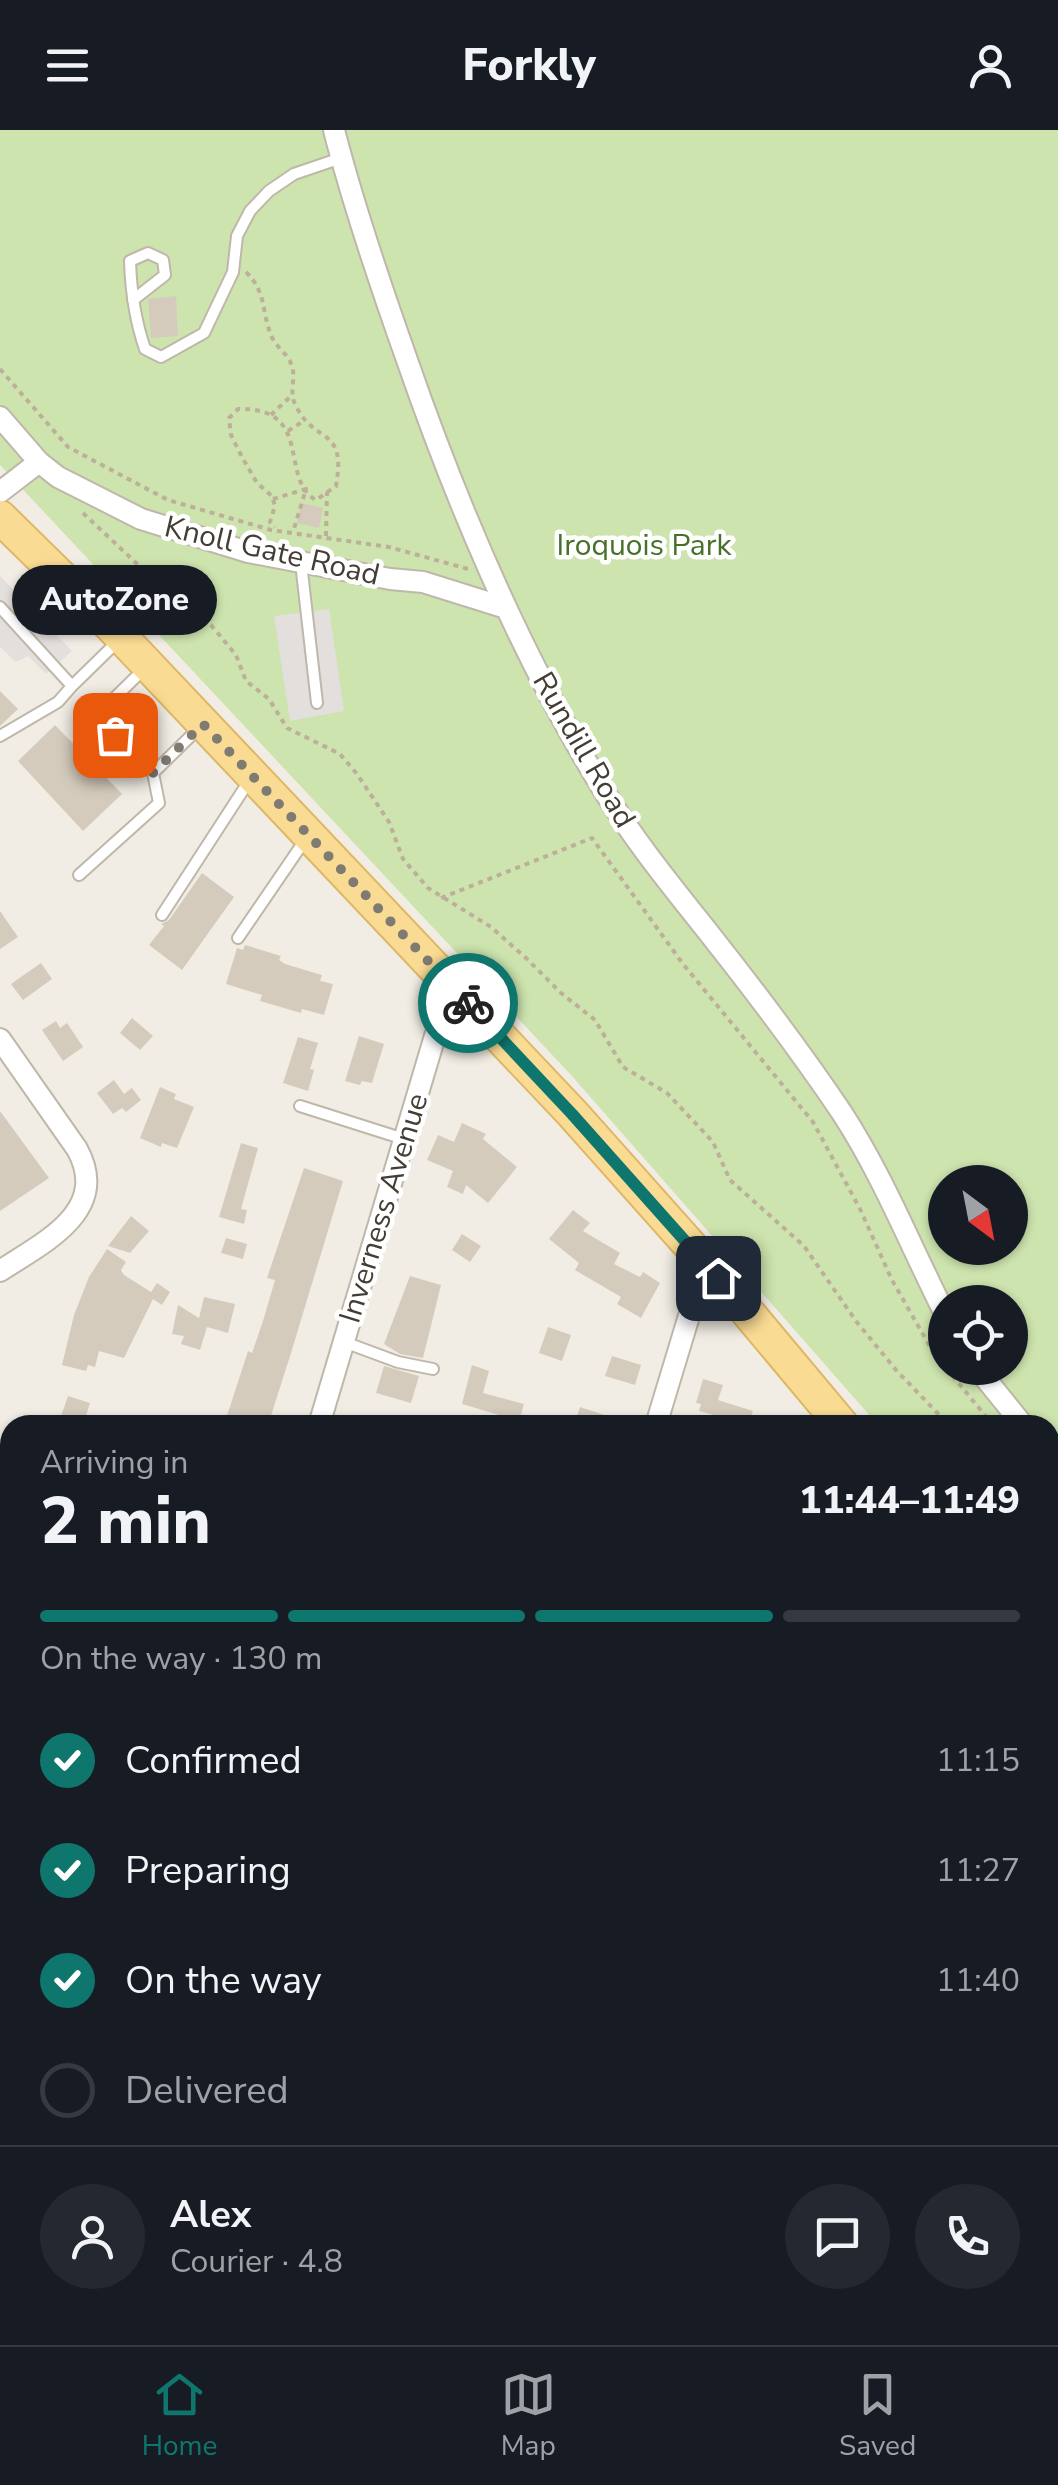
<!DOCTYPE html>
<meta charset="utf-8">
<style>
:root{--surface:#171b24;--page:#242831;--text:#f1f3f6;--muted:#9ea1a6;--line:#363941;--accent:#0f766e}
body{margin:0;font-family:"Nunito Sans",sans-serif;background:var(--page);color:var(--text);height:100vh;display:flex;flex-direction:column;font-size:38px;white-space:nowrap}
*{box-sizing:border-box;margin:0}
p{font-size:32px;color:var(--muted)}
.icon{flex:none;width:55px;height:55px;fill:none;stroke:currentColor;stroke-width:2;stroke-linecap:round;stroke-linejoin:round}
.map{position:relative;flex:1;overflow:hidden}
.sheet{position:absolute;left:0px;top:1285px;width:1060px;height:930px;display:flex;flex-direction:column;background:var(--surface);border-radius:30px 30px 0 0;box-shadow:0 2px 8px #0004}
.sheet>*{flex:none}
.needle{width:65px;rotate:148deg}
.fabs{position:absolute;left:928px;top:1035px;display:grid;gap:20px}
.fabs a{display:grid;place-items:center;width:100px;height:100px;border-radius:50%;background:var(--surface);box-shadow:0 2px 8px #0004;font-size:50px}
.pin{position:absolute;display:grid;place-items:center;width:85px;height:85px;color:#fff;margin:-42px;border-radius:20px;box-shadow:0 5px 15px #0006}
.courier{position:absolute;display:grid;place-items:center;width:100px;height:100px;margin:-50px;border:8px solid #0f766e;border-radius:50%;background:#fff;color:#222;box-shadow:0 2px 12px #0007}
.bubble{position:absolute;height:70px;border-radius:35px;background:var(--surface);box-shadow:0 2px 8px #0004;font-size:32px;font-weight:800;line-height:70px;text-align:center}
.summary em{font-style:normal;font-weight:800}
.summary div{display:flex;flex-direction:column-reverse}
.summary{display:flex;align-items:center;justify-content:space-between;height:170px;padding:0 40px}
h1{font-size:65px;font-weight:800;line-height:75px}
.bar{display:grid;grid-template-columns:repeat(4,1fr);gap:15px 10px;align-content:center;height:120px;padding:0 40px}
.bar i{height:12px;border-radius:8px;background:var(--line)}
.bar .active{background:var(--accent)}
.bar p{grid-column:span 4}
.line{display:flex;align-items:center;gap:25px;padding:0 40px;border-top:2px solid var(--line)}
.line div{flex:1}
.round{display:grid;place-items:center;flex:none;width:105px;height:105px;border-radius:52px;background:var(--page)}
ol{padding:0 40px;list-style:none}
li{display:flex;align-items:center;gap:30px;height:110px}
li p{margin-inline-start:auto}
li .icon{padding:10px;border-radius:50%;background:var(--accent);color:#fff;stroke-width:4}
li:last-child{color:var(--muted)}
li i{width:55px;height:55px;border:5px solid var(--line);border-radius:50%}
header{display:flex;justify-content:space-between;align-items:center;height:130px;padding:0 40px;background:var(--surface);font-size:45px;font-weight:800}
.menu{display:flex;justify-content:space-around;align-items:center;height:140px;border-top:2px solid var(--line);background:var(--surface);font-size:28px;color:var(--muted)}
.menu a{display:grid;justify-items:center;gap:5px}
.menu .active{color:var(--accent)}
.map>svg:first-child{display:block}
.green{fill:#cde4ae;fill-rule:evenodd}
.parking{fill:#e2dfdc}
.building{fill:#d5cbbd}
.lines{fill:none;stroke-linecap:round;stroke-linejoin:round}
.service-casing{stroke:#bfb7aa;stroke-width:14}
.minor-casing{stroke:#bfb7aa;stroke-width:24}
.primary-casing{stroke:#deb765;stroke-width:36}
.path{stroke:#bdaf99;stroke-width:4;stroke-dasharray:5 5;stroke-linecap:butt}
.service{stroke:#fff;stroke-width:10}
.minor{stroke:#fff;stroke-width:20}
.primary{stroke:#fadb94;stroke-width:32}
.done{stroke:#807b72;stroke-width:10;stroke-dasharray:0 18}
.route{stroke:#0f766e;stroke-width:12}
.labels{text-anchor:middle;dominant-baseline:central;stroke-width:9;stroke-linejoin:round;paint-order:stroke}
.park-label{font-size:30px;fill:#47712a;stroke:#fff}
.street-label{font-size:30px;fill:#433d34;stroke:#fff}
</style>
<header><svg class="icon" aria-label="menu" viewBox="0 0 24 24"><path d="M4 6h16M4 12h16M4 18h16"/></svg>Forkly<svg class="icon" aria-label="person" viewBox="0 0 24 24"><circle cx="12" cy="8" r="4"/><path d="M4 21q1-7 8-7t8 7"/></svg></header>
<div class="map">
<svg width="1058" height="2215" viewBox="0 0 1058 2215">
<rect width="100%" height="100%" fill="#f1ede4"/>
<path class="green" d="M0 0H1058V1493L1050 1484V1295H878L571 945 0 335ZM945 1052H1010V1118H945ZM945 1172H1010V1238H945Z"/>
<path class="parking" d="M0 446 72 521 46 544 28 526 16 532 0 517Z
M329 479 344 581 290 591 274 486Z"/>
<path class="building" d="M176 166 178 206 151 208 148 169Z
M301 373 323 378 319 398 297 393Z
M0 561 18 579 0 596Z
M55 595 122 664 83 701 18 631Z
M202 743 234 767 182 840 149 815 164 796 161 794 169 790Z
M0 781 18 807 0 819Z
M245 815 281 826 279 830 285 834 322 845 320 851 333 854 324 885 302 879 301 883 260 871 262 865 226 854 237 818 243 820Z
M41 833 52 849 23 870 11 854Z
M132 888 153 906 140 920 120 903Z
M56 891 60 898 67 893 83 917 63 931 42 900Z
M359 906 384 914 372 953 362 951 360 955 345 951Z
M298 907 318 913 310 939 314 940 308 961 283 953Z
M114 950 124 964 132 958 141 970 126 982 122 978 113 984 97 963Z
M160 957 176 964 174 969 194 977 177 1018 162 1013 161 1017 140 1008Z
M0 981 49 1048 0 1081Z
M462 993 486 1004 483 1009 517 1037 488 1073 466 1055 463 1064 447 1057 453 1041 427 1030 438 1005 454 1012Z
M241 1013 258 1018 241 1079 247 1080 244 1094 219 1087Z
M304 1038 343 1051 291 1223 268 1295H224L248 1221 252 1223 263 1191 275 1150 267 1148Z
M573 1080 590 1093 583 1101 620 1123 614 1134 640 1147 643 1142 660 1153 641 1188 617 1174 621 1167 575 1140 579 1133 549 1109Z
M131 1086 149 1101 130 1123 108 1116Z
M462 1104 481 1116 470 1132 452 1120Z
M226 1108 247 1114 243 1129 221 1123Z
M107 1119 126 1132 121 1140 124 1145 151 1162 157 1153 170 1162 162 1175 153 1169 124 1228 99 1221 95 1237 88 1235 86 1241 62 1235 74 1185 89 1147Z
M410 1146 441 1155 423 1228 400 1224 384 1214Z
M204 1167 235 1174 228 1203 207 1197 200 1220 181 1214 184 1206 172 1204 178 1175 199 1188Z
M548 1197 571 1205 562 1231 539 1223Z
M612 1226 641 1235 635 1255 605 1246Z
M472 1235 489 1241 483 1263 524 1274 519 1291 462 1274Z
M384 1236 419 1246 411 1273 376 1263Z
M703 1249 723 1255 718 1270 753 1281 748 1295H728L729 1289 699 1281 701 1274 696 1273Z
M68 1266 90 1273 83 1295H58Z
M580 1277 626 1292V1295H574Z"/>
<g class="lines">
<defs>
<path id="service" d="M133 170 165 145 163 130 148 123 130 131C131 162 135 190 145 219L161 227 204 203 233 142 237 106 250 81 269 61 294 44 341 28
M301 433 317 573
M0 477 72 556 117 512
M145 538 96 586 153 643
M0 606 58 572 72 556
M79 745 159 673 153 643 199 598
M162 785 249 651
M238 808 305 710
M300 976 404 1009
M344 1212 398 1232 433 1239
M560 2215 562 2205"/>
<path id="minor" d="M334 0C354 78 380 154 407 230 459 380 521 526 604 661 636 713 674 759 712 807 757 864 801 922 842 983 883 1046 911 1117 945 1184
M0 287 39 332 58 347 141 389 248 422 390 449 423 452 506 478
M0 362 39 332
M0 909 77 1019C111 1081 44 1112 0 1141
M977 1238 1023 1295
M319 1295 435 906 464 869
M656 1295 689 1186 696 1171 719 1148
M1050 1319 1058 1326
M1050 2164 1058 2157
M44 2215 47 2205
M376 2215 379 2205
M725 2215 728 2205"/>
<path id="primary" d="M0 387 111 496 572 983 719 1148 842 1295
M1050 1521 1058 1529"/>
</defs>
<use href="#service" class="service-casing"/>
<use href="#minor" class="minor-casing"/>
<use href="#primary" class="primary-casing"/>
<path class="path" d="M246 142C267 163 261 180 271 205 275 217 288 223 292 236 296 249 289 262 295 274 314 316 347 294 336 356L316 370C278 349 315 277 238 279L229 288 231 305 242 327 257 353 272 366 275 376 270 392 275 397
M0 239 68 317 168 370 271 400 389 417 468 439
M271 285 292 265
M288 301 305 290
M273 369 306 359 293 402
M83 383 151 447 211 495 236 525 246 551 269 569 287 598 340 624 357 644 389 692 403 729 428 758 491 797 526 828 561 863 595 890 623 937 667 963 700 998 713 1012 730 1050 804 1116 856 1191 896 1240 949 1295
M326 406 327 362
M441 768 592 708 683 834 813 992 860 1079 892 1150 933 1222 945 1236
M946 1238 993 1295
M1050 1426 1058 1434"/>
<use href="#service" class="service"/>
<use href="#minor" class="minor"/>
<use href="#primary" class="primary"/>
</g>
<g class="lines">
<path class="done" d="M115 605 153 643 203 594 468 873"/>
<path class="route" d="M468 873 572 984 718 1148"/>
</g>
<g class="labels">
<g class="park-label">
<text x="644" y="415">Iroquois Park</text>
</g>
<g class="street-label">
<text transform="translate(272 421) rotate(13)">Knoll Gate Road</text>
<text transform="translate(584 620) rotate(60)">Rundill Road</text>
<text transform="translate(384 1078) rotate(-73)">Inverness Avenue</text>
</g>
</g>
</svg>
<div class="fabs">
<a><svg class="needle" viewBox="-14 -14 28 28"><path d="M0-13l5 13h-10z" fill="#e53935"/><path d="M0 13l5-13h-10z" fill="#9ea1a6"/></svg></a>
<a><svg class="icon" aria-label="locate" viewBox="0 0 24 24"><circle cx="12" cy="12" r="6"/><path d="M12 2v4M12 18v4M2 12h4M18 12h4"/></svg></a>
</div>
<div class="pin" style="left:115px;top:605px;background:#ea580c"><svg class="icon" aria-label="bag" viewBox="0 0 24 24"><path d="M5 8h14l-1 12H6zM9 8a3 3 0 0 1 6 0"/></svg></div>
<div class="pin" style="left:718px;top:1148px;background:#1f2937"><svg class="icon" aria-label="home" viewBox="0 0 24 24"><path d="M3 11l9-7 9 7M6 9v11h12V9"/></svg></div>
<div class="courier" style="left:468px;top:873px"><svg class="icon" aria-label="bike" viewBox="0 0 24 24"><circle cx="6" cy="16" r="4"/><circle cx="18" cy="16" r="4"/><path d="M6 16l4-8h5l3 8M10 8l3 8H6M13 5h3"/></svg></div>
<div class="bubble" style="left:12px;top:435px;width:205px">AutoZone</div>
<section class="sheet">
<div class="summary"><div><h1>2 min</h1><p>Arriving in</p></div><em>11:44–11:49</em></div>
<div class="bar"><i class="active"></i><i class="active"></i><i class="active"></i><i></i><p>On the way · 130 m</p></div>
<ol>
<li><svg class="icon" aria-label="check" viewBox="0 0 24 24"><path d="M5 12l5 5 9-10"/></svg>Confirmed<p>11:15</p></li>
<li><svg class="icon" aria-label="check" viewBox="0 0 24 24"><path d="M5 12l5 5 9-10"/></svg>Preparing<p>11:27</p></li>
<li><svg class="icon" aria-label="check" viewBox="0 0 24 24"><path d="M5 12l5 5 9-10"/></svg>On the way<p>11:40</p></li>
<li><i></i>Delivered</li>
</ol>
<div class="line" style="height:180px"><a class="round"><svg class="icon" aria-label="person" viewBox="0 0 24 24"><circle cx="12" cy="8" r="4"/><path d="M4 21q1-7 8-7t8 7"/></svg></a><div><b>Alex</b><p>Courier · 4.8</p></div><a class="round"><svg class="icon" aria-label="chat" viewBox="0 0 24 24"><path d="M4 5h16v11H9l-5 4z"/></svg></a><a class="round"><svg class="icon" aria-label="phone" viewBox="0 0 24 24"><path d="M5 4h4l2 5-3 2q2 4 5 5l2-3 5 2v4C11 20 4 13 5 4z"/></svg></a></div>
</section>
</div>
<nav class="menu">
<a class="active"><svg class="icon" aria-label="home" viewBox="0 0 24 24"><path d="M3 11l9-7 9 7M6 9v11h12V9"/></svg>Home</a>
<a><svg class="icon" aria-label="map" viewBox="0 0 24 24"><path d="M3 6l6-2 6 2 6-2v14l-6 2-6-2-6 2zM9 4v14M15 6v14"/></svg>Map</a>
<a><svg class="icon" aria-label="saved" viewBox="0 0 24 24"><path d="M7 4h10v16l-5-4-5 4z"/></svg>Saved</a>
</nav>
